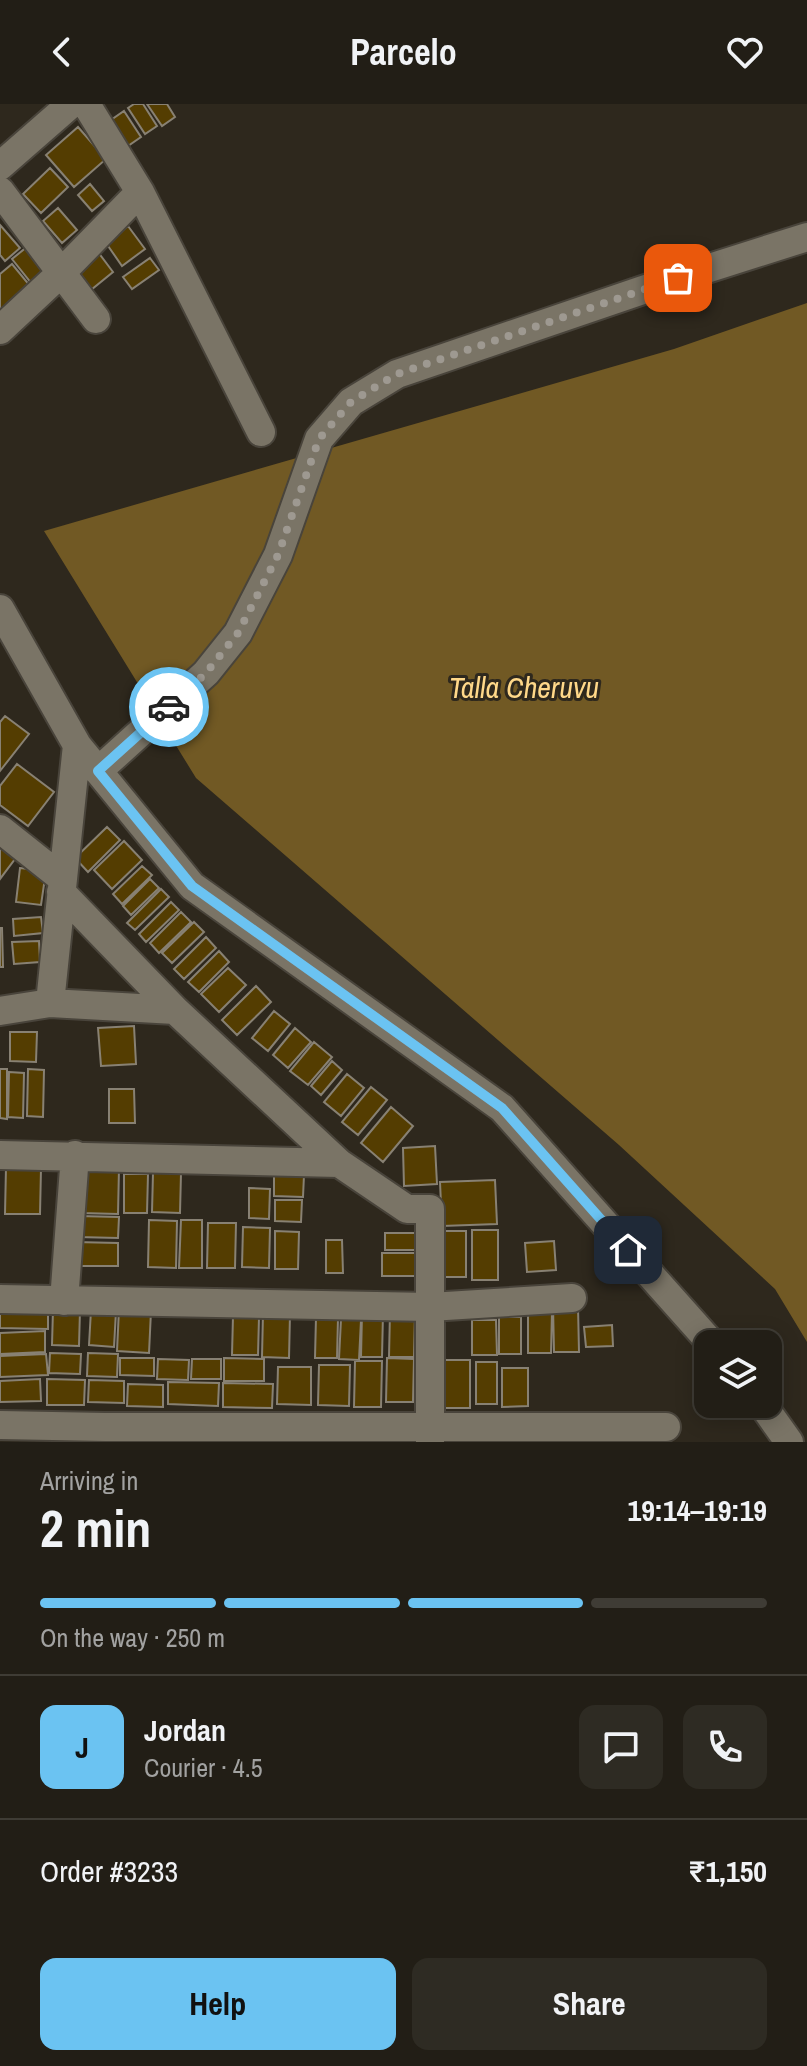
<!DOCTYPE html>
<meta charset="utf-8">
<style>
:root{--surface:#221e16;--page:#2e2b23;--text:#f1f3f6;--muted:#a2a2a1;--line:#3f3c35;--accent:#6bc3f2}
body{margin:0;font-family:"Archivo Narrow",sans-serif;background:var(--page);color:var(--text);height:100vh;display:flex;flex-direction:column;font-size:30px;white-space:nowrap}
*{box-sizing:border-box;margin:0}
p{font-size:26px;color:var(--muted)}
.icon{flex:none;width:44px;height:44px;fill:none;stroke:currentColor;stroke-width:2;stroke-linecap:round;stroke-linejoin:round}
.map{position:relative;height:1338px;overflow:hidden}
.panel{display:flex;flex-direction:column;background:var(--surface);flex:1}
.panel>*{flex:none}
.tools{position:absolute;left:694px;top:1226px;display:grid;gap:16px}
.tools a{display:grid;place-items:center;width:88px;height:88px;border-radius:16px;background:var(--surface);box-shadow:0 4px 20px #0003,0 0 0 2px var(--line);font-size:40px}
.pin{position:absolute;display:grid;place-items:center;width:68px;height:68px;color:#fff;margin:-34px;border-radius:16px;box-shadow:0 4px 12px #0006}
.courier{position:absolute;display:grid;place-items:center;width:80px;height:80px;margin:-40px;border:6px solid #6bc3f2;border-radius:50%;background:#fff;color:#222;box-shadow:0 2px 10px #0007}
.headline em{font-style:normal;font-weight:700}
.headline div{display:flex;flex-direction:column-reverse}
.headline{display:flex;align-items:center;justify-content:space-between;height:136px;padding:0 40px}
h1{font-size:52px;font-weight:700;line-height:60px}
.bar{display:grid;grid-template-columns:repeat(4,1fr);gap:12px 8px;align-content:center;height:96px;padding:0 40px}
.bar i{height:10px;border-radius:6px;background:var(--line)}
.bar .on{background:var(--accent)}
.bar p{grid-column:span 4}
.line{display:flex;align-items:center;gap:20px;padding:0 40px;border-top:2px solid var(--line)}
.line div{flex:1}
.round{display:grid;place-items:center;flex:none;width:84px;height:84px;border-radius:16px;background:var(--page)}
.primary-button{display:flex;gap:16px;margin-top:auto;padding:16px 40px}
.primary-button a{flex:1;height:92px;border-radius:16px;background:var(--accent);color:#111;font-size:32px;font-weight:700;line-height:92px;text-align:center}
.primary-button a+a{background:var(--page);color:var(--text)}
header{display:flex;justify-content:space-between;align-items:center;height:104px;padding:0 40px;background:var(--surface);font-size:36px;font-weight:700}
.map>svg:first-child{display:block}
.water{fill:#715924}
.building{fill:#543d01;stroke:#888173;stroke-width:2}
.lines{fill:none;stroke-linecap:round;stroke-linejoin:round}
.minor-casing{stroke:#49443b;stroke-width:32}
.minor{stroke:#7a7466;stroke-width:28}
.done{stroke:#9e9991;stroke-width:8;stroke-dasharray:0 14.4}
.route{stroke:#6bc3f2;stroke-width:10}
.labels{text-anchor:middle;dominant-baseline:central;stroke-width:6;stroke-linejoin:round;paint-order:stroke}
.water-label{font-size:30px;font-style:italic;fill:#ffd889;stroke:#2e281d}
</style>
<header><svg class="icon" aria-label="back" viewBox="0 0 24 24"><path d="M15 5l-7 7 7 7"/></svg>Parcelo<svg class="icon" aria-label="heart" viewBox="0 0 24 24"><path d="M12 20l-8-8c-3-5 5-10 8-4 3-6 11-1 8 4z"/></svg></header>
<div class="map">
<svg width="807" height="1338" viewBox="0 0 807 1338">
<rect width="100%" height="100%" fill="#2e281d"/>
<path class="water" d="M807 199V1238L775 1185 619 1041 196 674 44 427 674 245Z"/>
<path class="building" d="M134 0H143L157 22 145 30 128 4Z
M147 0H167L175 13 162 22Z
M124 7 141 33 125 44 108 18Z
M78 23 106 55 74 83 46 51Z
M50 64 68 83 41 109 23 90Z
M90 80 104 97 92 107 78 91Z
M58 104 77 126 62 139 43 117Z
M0 121 20 144 5 157 0 151Z
M128 122 145 145 122 162 106 139Z
M33 138 57 168 36 185 12 155Z
M95 144 113 168 86 190 67 166Z
M150 154 159 166 132 185 123 173Z
M12 160 31 183 0 209V170Z
M5 612 29 630 0 667V618Z
M17 660 54 688 28 722 0 701V682Z
M107 723 120 736 88 768 75 754Z
M124 737 142 756 112 785 94 766Z
M0 738 18 751 0 775Z
M142 762 152 771 122 800 113 790Z
M20 764 46 767 41 801 16 798Z
M150 775 159 784 131 811 123 802Z
M161 785 169 793 135 826 127 819Z
M171 798 179 806 146 838 139 830Z
M181 808 191 818 159 849 150 839Z
M41 813 43 829 14 832 13 815Z
M194 818 204 828 172 859 162 849Z
M0 824H2L3 863H0Z
M206 833 216 844 184 875 174 865Z
M39 837 40 858 14 860 12 838Z
M219 847 229 858 199 888 188 878Z
M228 864 246 881 219 908 201 890Z
M256 882 271 898 237 931 222 916Z
M274 907 290 920 268 947 252 934Z
M134 922 136 960 101 962 98 924Z
M295 924 311 938 288 964 273 951Z
M10 928H37L36 958 10 957Z
M314 938 332 953 308 981 290 967Z
M332 957 342 966 321 991 311 982Z
M0 965H7V1015L0 1014Z
M28 965 44 966 43 1013 27 1012Z
M9 968 24 969 23 1014 8 1013Z
M347 970 364 984 341 1012 324 998Z
M371 983 387 996 358 1031 342 1018Z
M109 985H134L135 1019H109Z
M391 1003 413 1022 383 1058 361 1039Z
M435 1042 437 1080 404 1082 403 1044Z
M6 1063 41 1064 40 1110H5Z
M82 1063 119 1064 118 1110 81 1109Z
M153 1069H181L180 1109 152 1108Z
M124 1070H148L147 1109H124Z
M274 1070 304 1071 303 1093 274 1092Z
M495 1076 497 1120 442 1122 440 1078Z
M249 1084 270 1085 269 1115 249 1114Z
M275 1096H302L301 1118 275 1117Z
M78 1112 119 1113 118 1134 78 1133Z
M149 1116 177 1117 176 1164 148 1163Z
M181 1116H202V1164H179Z
M208 1119H236L235 1164H207Z
M243 1123 270 1124 269 1164 242 1163Z
M472 1126H498V1176H472Z
M275 1127 299 1128 298 1165H275Z
M440 1127H466V1173H441Z
M385 1129H415V1146H385Z
M326 1136H342L343 1169H326Z
M554 1137 556 1166 527 1168 525 1139Z
M75 1138 118 1139V1162H75Z
M382 1149H416L415 1172H382Z
M0 1200 48 1201V1225L0 1224Z
M553 1202H578L579 1248H554Z
M53 1205 80 1206 79 1242 52 1241Z
M119 1205 151 1207 149 1249 117 1247Z
M91 1206 116 1207 114 1243 89 1241Z
M528 1207 552 1208 551 1249H528Z
M390 1208 415 1209 414 1253H389Z
M263 1209 290 1210 289 1254 262 1253Z
M362 1209H383L382 1253H361Z
M233 1212 259 1213 258 1251H232Z
M316 1213 338 1214 337 1254H315Z
M499 1213H521V1250H499Z
M341 1215 361 1216 359 1256 339 1255Z
M472 1216H496L497 1251H472Z
M612 1221 613 1242 586 1243 584 1223Z
M45 1227V1248L0 1250V1229Z
M50 1249 81 1250 80 1270 49 1269Z
M88 1249 118 1250 117 1273 87 1272Z
M46 1250 48 1271 0 1273V1252Z
M120 1254H154V1272L120 1271Z
M224 1254 264 1255V1277H224Z
M387 1254 414 1255 413 1298H386Z
M158 1255 189 1256 188 1276 157 1275Z
M192 1255H221V1275H191Z
M439 1256H470V1304H439Z
M355 1257H382L381 1303H354Z
M476 1258H497V1300H476Z
M319 1261H350L349 1302 318 1301Z
M278 1263H311V1301L277 1300Z
M502 1264H528V1302L502 1303Z
M40 1275 41 1297 0 1298V1277Z
M47 1275 85 1276 84 1301H47Z
M89 1276 124 1277V1299L88 1298Z
M168 1278 219 1279 218 1302 168 1300Z
M223 1279 273 1280 272 1304 223 1303Z
M128 1280 163 1281V1303L127 1302Z"/>
<g class="lines">
<defs>
<path id="minor" d="M86 0 140 88 261 328
M0 62 71 0
M0 87 96 215
M0 226 61 169 140 88
M0 505 77 641 192 782 502 1004 712 1240
M98 667 206 569 238 529 278 451 319 335 351 298 397 270 678 174 807 133
M0 725 63 775
M61 788 175 906 339 1059
M50 899 175 906
M0 907 50 899 77 641
M0 1051 339 1059 407 1105H430V1338
M0 1195 430 1203 572 1194
M64 1197 75 1051
M762 1300 789 1338
M0 1321 105 1323H666"/>
</defs>
<use href="#minor" class="minor-casing"/>
<use href="#minor" class="minor"/>
</g>
<g class="lines">
<path class="done" d="M169 603 206 569 238 529 278 451 319 335 351 298 397 270 678 174"/>
<path class="route" d="M169 603 98 667 192 782 502 1004 628 1146"/>
</g>
<g class="labels">
<g class="water-label">
<text x="524" y="583">Talla Cheruvu</text>
</g>
</g>
</svg>
<div class="tools">
<a><svg class="icon" aria-label="layers" viewBox="0 0 24 24"><path d="M12 4l9 5-9 5-9-5zM3 14l9 5 9-5"/></svg></a>
</div>
<div class="pin" style="left:678px;top:174px;background:#ea580c"><svg class="icon" aria-label="bag" viewBox="0 0 24 24"><path d="M5 8h14l-1 12H6zM9 8a3 3 0 0 1 6 0"/></svg></div>
<div class="pin" style="left:628px;top:1146px;background:#1f2937"><svg class="icon" aria-label="home" viewBox="0 0 24 24"><path d="M3 11l9-7 9 7M6 9v11h12V9"/></svg></div>
<div class="courier" style="left:169px;top:603px"><svg class="icon" aria-label="car" viewBox="0 0 24 24"><path d="M5 17H2v-5l4-1 3-4h7l3 4 3 1v5h-3M9 17h6M6 11h13"/><circle cx="7" cy="17" r="2"/><circle cx="17" cy="17" r="2"/></svg></div>
</div>
<section class="panel">
<div class="headline"><div><h1>2 min</h1><p>Arriving in</p></div><em>19:14–19:19</em></div>
<div class="bar"><i class="on"></i><i class="on"></i><i class="on"></i><i></i><p>On the way · 250 m</p></div>
<div class="line" style="height:144px"><b class="round" style="background:var(--accent);color:#111">J</b><div><b>Jordan</b><p>Courier · 4.5</p></div><a class="round"><svg class="icon" aria-label="chat" viewBox="0 0 24 24"><path d="M4 5h16v11H9l-5 4z"/></svg></a><a class="round"><svg class="icon" aria-label="phone" viewBox="0 0 24 24"><path d="M5 4h4l2 5-3 2q2 4 5 5l2-3 5 2v4C11 20 4 13 5 4z"/></svg></a></div>
<div class="line" style="height:104px"><div>Order #3233</div><b>₹1,150</b></div>
<div class="primary-button"><a>Help</a><a>Share</a></div>
</section>
